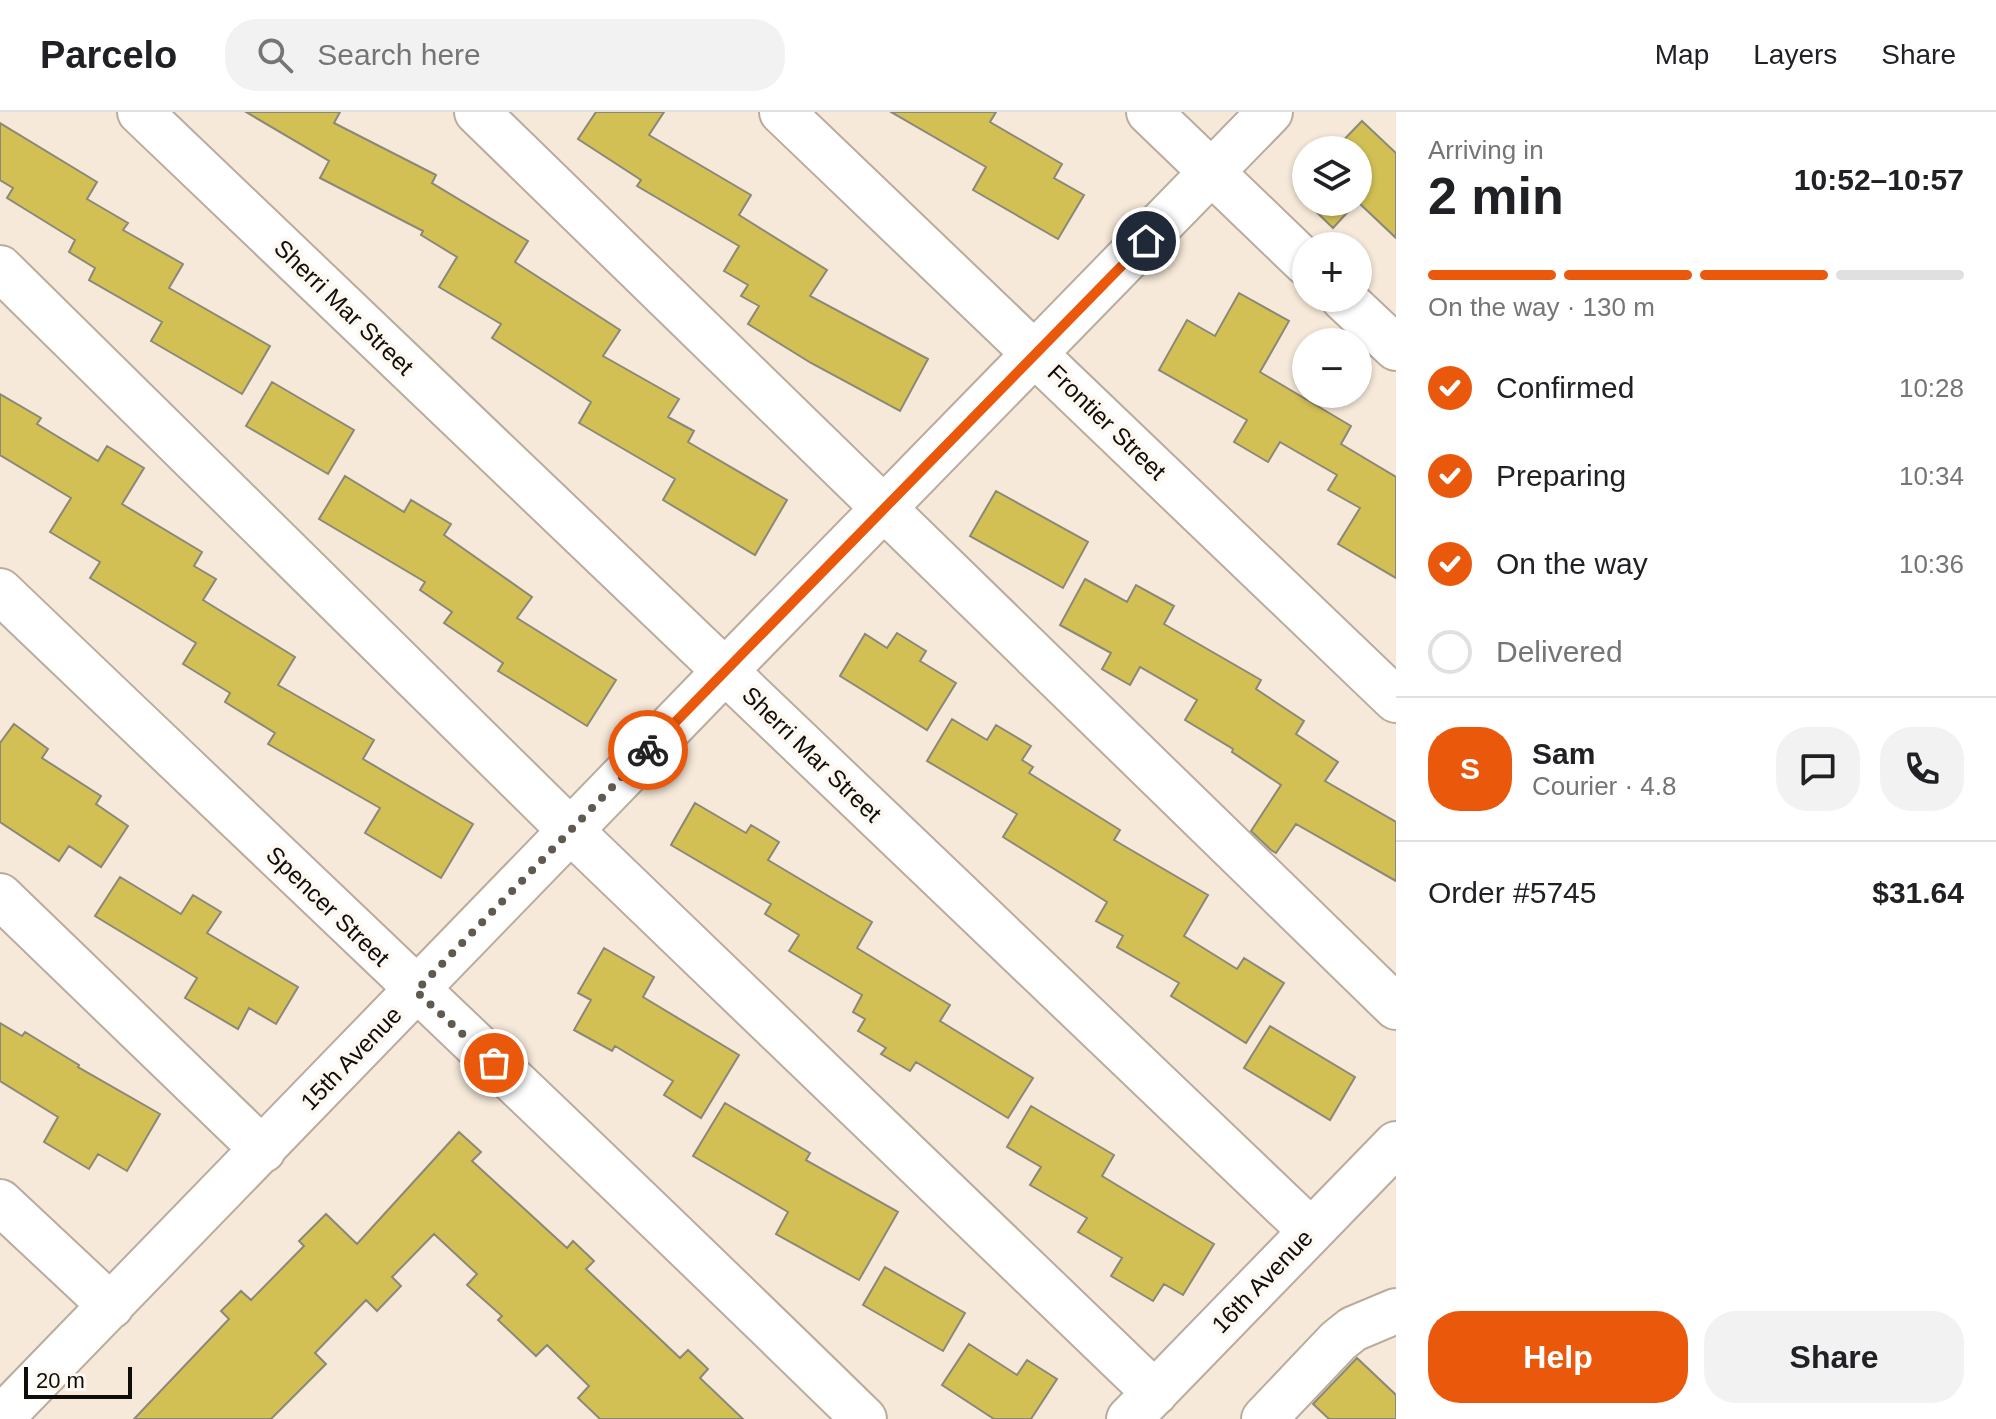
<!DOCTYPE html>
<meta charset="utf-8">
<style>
:root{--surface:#fff;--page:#f2f2f2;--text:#202124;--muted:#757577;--line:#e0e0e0;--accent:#ea580c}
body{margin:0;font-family:Helvetica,sans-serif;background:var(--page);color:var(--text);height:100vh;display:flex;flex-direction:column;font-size:30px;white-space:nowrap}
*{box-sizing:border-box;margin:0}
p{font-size:26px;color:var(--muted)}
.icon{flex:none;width:44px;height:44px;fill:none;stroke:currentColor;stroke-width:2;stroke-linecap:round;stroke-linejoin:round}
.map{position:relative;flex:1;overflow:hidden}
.details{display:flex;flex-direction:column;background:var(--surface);width:600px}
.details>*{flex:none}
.buttons{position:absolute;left:1292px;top:24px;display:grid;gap:16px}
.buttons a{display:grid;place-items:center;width:80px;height:80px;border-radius:50%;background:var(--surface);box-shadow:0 2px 6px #0004;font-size:40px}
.scale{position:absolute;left:24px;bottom:20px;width:108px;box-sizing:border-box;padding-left:8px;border:4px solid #100c07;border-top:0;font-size:22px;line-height:28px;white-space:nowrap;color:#100c07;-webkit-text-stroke:6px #fdf8f1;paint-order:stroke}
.pin{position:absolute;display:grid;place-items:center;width:68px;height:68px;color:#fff;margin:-34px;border:4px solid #fff;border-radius:50%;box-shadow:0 2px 8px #0007}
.courier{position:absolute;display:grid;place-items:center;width:80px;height:80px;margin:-40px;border:6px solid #ea580c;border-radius:50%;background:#fff;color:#222;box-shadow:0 2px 10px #0007}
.headline em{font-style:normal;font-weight:700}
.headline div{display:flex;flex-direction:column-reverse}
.headline{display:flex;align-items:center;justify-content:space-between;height:136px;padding:0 32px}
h1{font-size:52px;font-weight:700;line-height:60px}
.bar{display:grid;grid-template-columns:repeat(4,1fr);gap:12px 8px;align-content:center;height:96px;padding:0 32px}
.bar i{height:10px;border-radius:6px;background:var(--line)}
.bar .active{background:var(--accent)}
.bar p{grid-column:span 4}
.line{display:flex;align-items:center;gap:20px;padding:0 32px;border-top:2px solid var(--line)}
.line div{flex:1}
.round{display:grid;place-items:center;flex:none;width:84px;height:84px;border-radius:32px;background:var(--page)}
ol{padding:0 32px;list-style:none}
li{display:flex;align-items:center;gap:24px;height:88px}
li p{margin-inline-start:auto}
li .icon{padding:8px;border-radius:50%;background:var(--accent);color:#fff;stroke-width:4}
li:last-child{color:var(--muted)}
li i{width:44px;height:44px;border:4px solid var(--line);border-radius:50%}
.button{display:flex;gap:16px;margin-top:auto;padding:16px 32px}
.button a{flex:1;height:92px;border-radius:32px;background:var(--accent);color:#fff;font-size:32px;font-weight:700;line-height:92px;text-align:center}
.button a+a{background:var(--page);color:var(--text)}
header{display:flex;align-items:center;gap:48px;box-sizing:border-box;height:112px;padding:0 40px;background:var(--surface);border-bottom:2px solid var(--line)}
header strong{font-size:38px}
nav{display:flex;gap:44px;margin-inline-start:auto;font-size:28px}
.search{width:560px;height:72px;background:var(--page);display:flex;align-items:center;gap:20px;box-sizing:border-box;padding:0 28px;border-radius:32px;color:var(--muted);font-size:30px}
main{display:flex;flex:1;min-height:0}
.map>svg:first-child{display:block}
.building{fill:#d2c055;stroke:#8b8877;stroke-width:2}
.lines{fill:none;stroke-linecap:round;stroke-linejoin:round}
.minor-casing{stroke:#b9ac9d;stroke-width:48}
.minor{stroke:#fff;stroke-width:44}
.done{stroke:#605950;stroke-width:8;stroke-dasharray:0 14.4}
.route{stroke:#ea580c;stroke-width:10}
.labels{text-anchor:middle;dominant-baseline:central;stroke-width:8;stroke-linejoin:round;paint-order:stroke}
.street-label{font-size:24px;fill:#100c07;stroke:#fdf8f1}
</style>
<header>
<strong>Parcelo</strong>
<div class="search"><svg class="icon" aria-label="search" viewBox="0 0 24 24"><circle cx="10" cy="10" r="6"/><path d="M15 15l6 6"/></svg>Search here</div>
<nav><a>Map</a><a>Layers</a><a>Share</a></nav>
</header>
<main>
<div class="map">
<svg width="1396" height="1307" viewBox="0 0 1396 1307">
<rect width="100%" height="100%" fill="#f6e9d9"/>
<path class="building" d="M246 0H340L334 11 436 63 432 71 528 129 515 150 620 218 603 244 679 287 668 305 694 319 688 330 787 388 755 443 663 388 675 367 579 311 591 290 492 226 501 212 439 175 457 145 421 123 423 119 320 66 329 49Z
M596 0H664L649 23 751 83 739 103 827 158 810 184 928 247 900 299 811 251 748 212 759 194 741 184 748 173 724 159 739 134 637 74 641 68 578 27Z
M891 0H996L990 10 1062 52 1054 66 1084 83 1058 127 973 78 986 55Z
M1362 9 1396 41V126L1358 90V38H1334Z
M0 11 97 70 87 87 128 111 123 118 183 152 169 176 270 234 242 282 151 229 162 210 89 168 95 156 69 140 75 128 7 86 13 76 0 68Z
M1306 90H1357L1333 116Z
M1239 181 1289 209 1260 260 1351 314 1341 332 1396 365V466L1338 432 1360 396 1328 378 1337 363 1280 330 1268 350 1234 330 1247 308 1159 258 1187 208 1215 224Z
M272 270 354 318 328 362 246 314Z
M0 282 41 306 37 312 98 349 107 334 144 356 122 392 202 440 194 454 216 467 203 488 295 545 278 573 374 628 363 647 473 712 441 766 365 721 380 696 268 632 275 621 225 590 230 581 183 552 196 531 90 466 100 450 50 420 71 386 0 343Z
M345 364 404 400 411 388 451 412 444 423 532 485 517 506 616 568 587 614 498 559 503 551 444 511 452 500 420 478 425 470 319 407Z
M996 379 1088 430 1063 476 970 424Z
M1085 467 1127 490 1136 473 1174 494 1164 512 1261 568 1256 577 1304 609 1296 622 1338 650 1325 669 1396 710V769L1296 712 1276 741 1271 738 1251 719 1281 673 1232 640 1233 637 1185 608 1197 588 1140 555 1130 573 1102 557 1111 541 1060 513Z
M897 521 926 539 920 549 956 571 927 618 840 564 865 522 887 536Z
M952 607 987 628 996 613 1031 634 1022 648 1033 655 1029 661 1120 718 1114 728 1208 783 1184 824 1237 857 1244 846 1284 871 1246 931 1171 884 1179 871 1117 835 1123 824 1096 809 1107 790 1003 725 1017 702 927 649Z
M14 612 48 637 42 646 101 684 96 692 128 714 101 755 69 734 59 749 0 710V631Z
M695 691 746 721 751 713 779 730 768 748 872 810 857 836 950 893 940 909 1033 966 1008 1006 916 950 910 959 881 942 886 936 858 919 865 907 853 900 862 883 789 839 799 823 765 802 771 792 671 733Z
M120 765 181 802 193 783 221 800 207 821 298 875 276 912 249 896 238 917 185 886 197 866 95 804Z
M604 836 654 865 643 885 739 943 701 1006 664 983 673 969 615 934 612 939 574 918 591 888 578 881Z
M0 911 22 924 25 920 79 953 78 955 160 1002 127 1059 98 1042 89 1057 44 1030 58 1005 0 969Z
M1270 914 1355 965 1330 1008 1244 956Z
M725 991 810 1041 806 1048 898 1100 859 1168 776 1122 788 1100 693 1044Z
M1031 994 1114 1043 1102 1064 1214 1132 1183 1183 1164 1172 1153 1189 1111 1164 1122 1146 1078 1120 1087 1106 1030 1073 1041 1055 1007 1035Z
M459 1020 481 1040 472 1049 567 1136 573 1129 594 1149 586 1157 680 1246 688 1238 708 1257 700 1266 743 1307H600L578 1286 589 1274 547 1233 536 1244 498 1208 502 1204 467 1173 477 1162 434 1122 392 1165 401 1174 377 1199 366 1188 315 1241 326 1252 271 1307H134L229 1207 221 1199 241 1179 251 1188 304 1134 299 1129 326 1102 357 1132Z
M885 1155 965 1201 943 1239 863 1193Z
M969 1232 1017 1263 1027 1248 1057 1267 1031 1307H994L942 1273Z
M1357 1246 1396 1283V1307H1329L1313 1292Z"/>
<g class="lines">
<defs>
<path id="minor" d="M140 0 1311 1119
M477 0 1396 895
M782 0 1396 588
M1149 0 1306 151
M0 156 571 719 1155 1281
M1343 186 1396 236
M0 479C288 755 579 1028 864 1307
M0 784 263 1038
M0 1090 111 1194
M0 1307 725 559 1270 0
M1129 1307 1396 1032
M1264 1307 1338 1229 1353 1217 1396 1199"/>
</defs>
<use href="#minor" class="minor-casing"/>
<use href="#minor" class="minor"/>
</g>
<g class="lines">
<path class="done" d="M494 951 416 879 648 638"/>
<path class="route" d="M648 638 1146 129"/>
</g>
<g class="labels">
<g class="street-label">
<text transform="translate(344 195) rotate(44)">Sherri Mar Street</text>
<text transform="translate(1107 310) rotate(44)">Frontier Street</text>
<text transform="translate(812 642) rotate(44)">Sherri Mar Street</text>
<text transform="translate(328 794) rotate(44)">Spencer Street</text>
<text transform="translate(351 946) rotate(-46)">15th Avenue</text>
<text transform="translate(1262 1169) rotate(-46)">16th Avenue</text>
</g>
</g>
</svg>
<div class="buttons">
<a><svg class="icon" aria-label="layers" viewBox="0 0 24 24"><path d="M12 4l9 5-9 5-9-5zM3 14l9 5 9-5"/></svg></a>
<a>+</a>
<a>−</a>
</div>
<div class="scale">20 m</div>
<div class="pin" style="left:494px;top:951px;background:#ea580c"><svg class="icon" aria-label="bag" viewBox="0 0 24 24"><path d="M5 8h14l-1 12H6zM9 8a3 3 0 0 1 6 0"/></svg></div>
<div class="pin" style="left:1146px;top:129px;background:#1f2937"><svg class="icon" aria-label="home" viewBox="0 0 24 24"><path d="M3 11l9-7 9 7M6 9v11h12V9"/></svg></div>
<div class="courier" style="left:648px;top:638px"><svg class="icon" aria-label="bike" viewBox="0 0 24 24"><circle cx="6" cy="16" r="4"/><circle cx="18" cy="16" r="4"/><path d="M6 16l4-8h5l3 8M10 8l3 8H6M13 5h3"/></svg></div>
</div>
<section class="details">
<div class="headline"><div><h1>2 min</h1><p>Arriving in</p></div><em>10:52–10:57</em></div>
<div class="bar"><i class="active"></i><i class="active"></i><i class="active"></i><i></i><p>On the way · 130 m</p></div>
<ol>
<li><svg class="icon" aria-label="check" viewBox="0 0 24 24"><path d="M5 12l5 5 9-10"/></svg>Confirmed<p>10:28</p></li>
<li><svg class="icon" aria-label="check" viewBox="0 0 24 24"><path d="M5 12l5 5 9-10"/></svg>Preparing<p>10:34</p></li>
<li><svg class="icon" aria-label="check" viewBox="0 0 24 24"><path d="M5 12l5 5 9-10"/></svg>On the way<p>10:36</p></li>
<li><i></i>Delivered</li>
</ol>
<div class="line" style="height:144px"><b class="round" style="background:var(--accent);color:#fff">S</b><div><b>Sam</b><p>Courier · 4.8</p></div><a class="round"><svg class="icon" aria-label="chat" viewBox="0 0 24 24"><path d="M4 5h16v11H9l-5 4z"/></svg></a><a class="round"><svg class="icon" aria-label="phone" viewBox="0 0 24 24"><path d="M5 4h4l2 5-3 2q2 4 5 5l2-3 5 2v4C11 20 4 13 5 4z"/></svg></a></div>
<div class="line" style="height:104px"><div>Order #5745</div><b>$31.64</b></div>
<div class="button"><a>Help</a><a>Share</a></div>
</section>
</main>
